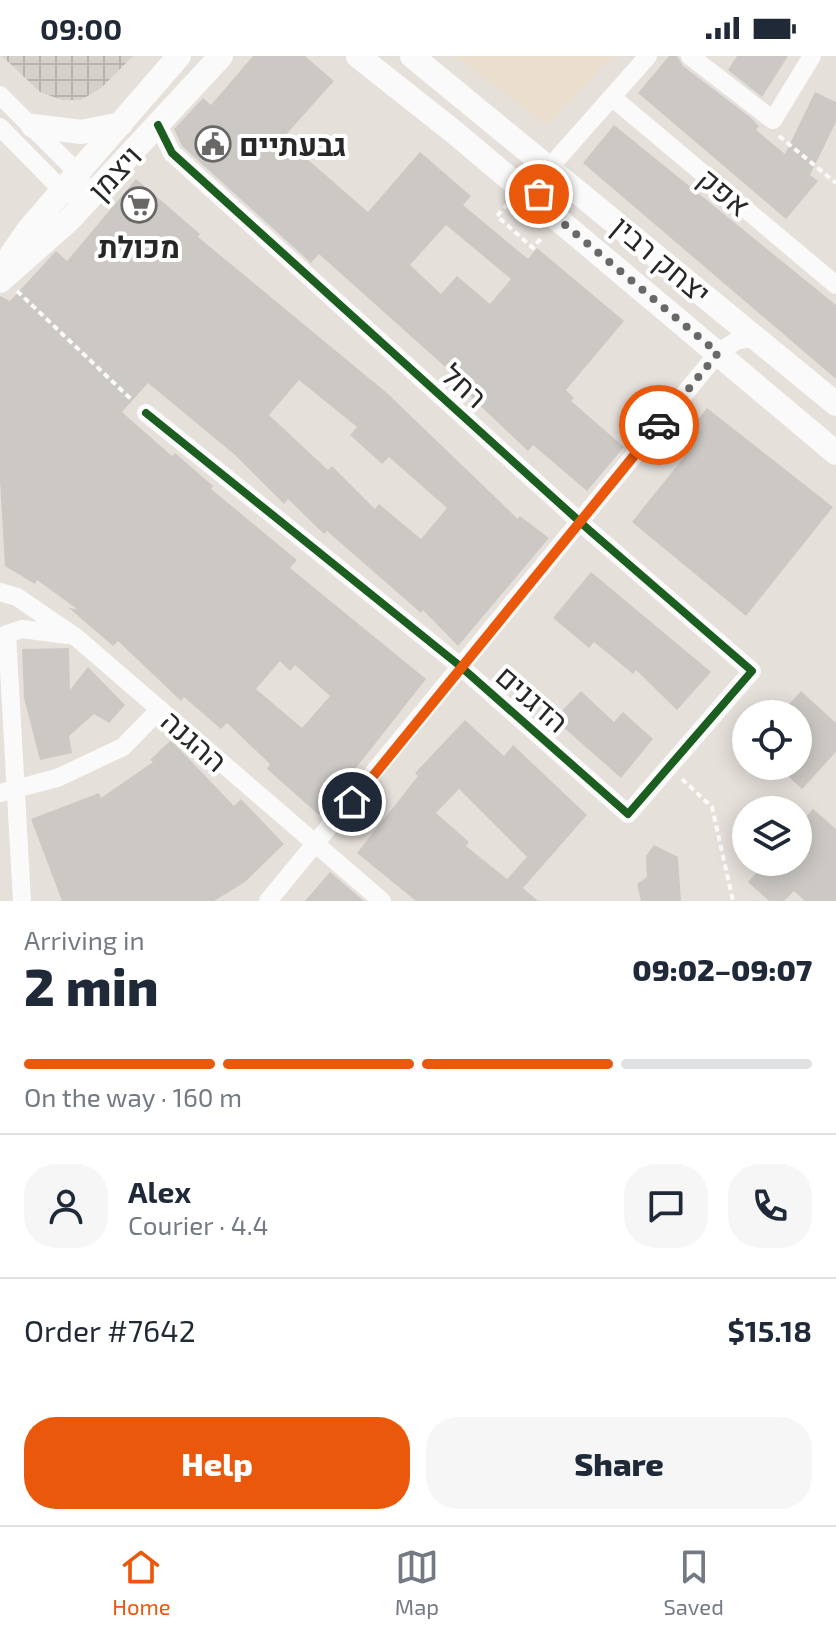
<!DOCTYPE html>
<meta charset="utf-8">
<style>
:root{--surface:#fff;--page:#f6f6f7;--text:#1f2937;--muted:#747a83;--line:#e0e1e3;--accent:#ea580c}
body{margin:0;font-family:"Exo 2",Heebo,sans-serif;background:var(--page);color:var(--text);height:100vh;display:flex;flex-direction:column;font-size:30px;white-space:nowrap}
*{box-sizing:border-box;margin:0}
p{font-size:26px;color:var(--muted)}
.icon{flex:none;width:44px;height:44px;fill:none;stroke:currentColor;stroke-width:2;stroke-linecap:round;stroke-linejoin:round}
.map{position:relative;height:845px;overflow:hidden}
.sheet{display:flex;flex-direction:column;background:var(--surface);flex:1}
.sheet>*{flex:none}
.controls{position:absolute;left:732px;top:644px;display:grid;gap:16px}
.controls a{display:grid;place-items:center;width:80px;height:80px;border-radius:50%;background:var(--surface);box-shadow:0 4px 20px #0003;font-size:40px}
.pin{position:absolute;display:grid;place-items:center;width:68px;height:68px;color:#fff;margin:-34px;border:4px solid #fff;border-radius:50%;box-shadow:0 2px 8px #0007}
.courier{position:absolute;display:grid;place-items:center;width:80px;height:80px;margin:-40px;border:6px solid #ea580c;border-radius:50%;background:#fff;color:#222;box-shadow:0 2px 10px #0007}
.head em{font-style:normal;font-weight:800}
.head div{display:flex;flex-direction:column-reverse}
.head{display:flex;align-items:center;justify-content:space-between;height:136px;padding:0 24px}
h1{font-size:52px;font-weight:800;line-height:60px}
.bar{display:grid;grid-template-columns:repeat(4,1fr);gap:12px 8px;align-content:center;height:96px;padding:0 24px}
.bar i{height:10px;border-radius:6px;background:var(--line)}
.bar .active{background:var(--accent)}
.bar p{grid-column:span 4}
.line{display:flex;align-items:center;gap:20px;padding:0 24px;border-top:2px solid var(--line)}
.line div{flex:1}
.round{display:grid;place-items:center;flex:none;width:84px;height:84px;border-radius:32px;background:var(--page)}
.cta{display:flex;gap:16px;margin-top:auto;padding:16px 24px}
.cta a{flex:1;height:92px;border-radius:32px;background:var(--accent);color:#fff;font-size:32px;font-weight:800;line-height:92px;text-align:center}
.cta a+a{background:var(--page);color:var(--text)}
.status{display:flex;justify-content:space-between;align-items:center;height:56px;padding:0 40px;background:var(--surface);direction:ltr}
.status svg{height:22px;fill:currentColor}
.dock{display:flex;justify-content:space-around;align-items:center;height:112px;border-top:2px solid var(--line);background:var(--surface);font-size:22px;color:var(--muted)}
.dock a{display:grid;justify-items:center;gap:4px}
.dock .active{color:var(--accent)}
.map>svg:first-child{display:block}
.education{fill:#eadece}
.plaza{fill:url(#plaza-grid)}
.building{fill:#ccc9c5;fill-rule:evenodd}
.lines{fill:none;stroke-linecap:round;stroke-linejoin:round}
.path{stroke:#fbfafa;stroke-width:4;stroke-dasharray:6 4;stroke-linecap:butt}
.street{stroke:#fbfafa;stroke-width:18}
.secondary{stroke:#fbfafa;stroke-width:24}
.cycleway-casing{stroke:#fff;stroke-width:13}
.cycleway{stroke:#1b5e20;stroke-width:8}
.done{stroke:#6a6866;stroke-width:8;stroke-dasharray:0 14.4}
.route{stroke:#ea580c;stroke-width:10}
.labels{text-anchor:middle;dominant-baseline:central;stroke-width:8;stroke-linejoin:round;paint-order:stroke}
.poi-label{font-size:30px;font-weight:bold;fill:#272727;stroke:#fff;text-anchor:start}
.street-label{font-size:30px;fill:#272727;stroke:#fff}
</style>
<div class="status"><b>09:00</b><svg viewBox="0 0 49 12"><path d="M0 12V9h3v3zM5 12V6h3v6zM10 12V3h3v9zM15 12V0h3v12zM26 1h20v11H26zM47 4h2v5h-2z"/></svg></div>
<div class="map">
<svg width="836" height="845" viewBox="0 0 836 845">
<defs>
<pattern id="plaza-grid" width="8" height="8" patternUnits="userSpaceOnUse" patternTransform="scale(2)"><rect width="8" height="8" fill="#d6d0cb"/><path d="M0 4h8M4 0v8" fill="none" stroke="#b8b3ae"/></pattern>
</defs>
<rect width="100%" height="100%" fill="#e6e0db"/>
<path class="education" d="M454 0H614L547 70Z"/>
<path class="plaza" d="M2 0H133L101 32 81 44H62L40 36Z"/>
<path class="building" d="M253 0H305L334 25 283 82 368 156 420 96 471 140 463 149 528 203 537 192 624 265 566 334 574 342 571 345 624 391 587 435 533 389 528 395 449 320 452 317 319 198 311 207 182 90 174 73 203 42 211 49ZM446 169 511 223 490 248 457 220 441 238 410 209Z
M669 0H677L683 10 750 61 759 70 756 74 785 98 815 36 836 46V66L810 119 818 125 786 163 638 37Z
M737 0H788L762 41 728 14Z
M614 69 836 249V323L583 107Z
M136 123 200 178 198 181 387 337 518 463 520 460 549 482 458 590 423 554 421 557 327 475 324 478 288 443 284 448 234 398 148 327 122 356 172 400 175 397 213 430 211 433 297 504 290 512 426 623 319 759 267 713 270 708 227 667 221 673 184 641 181 645 118 585 113 590 69 552 77 553 37 524 35 528 5 510 0 425V240L10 245 56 195 67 205ZM299 324 357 371 350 379 382 408 389 401 447 452 421 483 379 448 375 453 332 410 328 414 269 359ZM280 605 290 615 295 609 330 640 302 672 256 633Z
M707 352 833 451 746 560 632 466 688 396 678 388Z
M591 516 711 616 677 654 636 614 633 618 594 586 589 592 553 562Z
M69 592 70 634 88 611 125 649 109 667 94 658 69 680 72 697 40 704 24 642 22 593Z
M581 635 614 666 623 656 653 683 621 722 554 663Z
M801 635 836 667V696L802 733 777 710H798V658H780Z
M465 664 504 700 513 689 587 759 523 832 538 845H416L357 797 418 720 415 717ZM459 733 527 801 507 823 466 790 469 786 436 757Z
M171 684 234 750 241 743 284 788 245 826 214 845H62L31 763 99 737 101 742 153 706 150 704Z
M813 753 836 773V845H805L794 835 784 845H769L748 826 766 806H798V770Z
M654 789 678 801 681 845H641L637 828 647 821 646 800Z
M330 816 364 845H305Z"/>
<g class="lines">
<path class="path" d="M779 80 836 127
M508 148 497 160 533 192 543 180
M17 235 132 344
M682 723 712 751 733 845"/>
<path class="street" d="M690 0 773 64 812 0
M0 39 79 118 82 126
M613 42 836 229
M0 71 63 135 74 139
M539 147 541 129 550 111 648 0
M146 357 460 610 628 758 752 615 589 474 172 97 158 69
M0 536 17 541 77 582 382 845
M0 737 57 722 123 691 160 653
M22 845 7 578 22 573 67 579
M268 845 718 297 736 285 756 281"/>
<path class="secondary" d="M358 0 454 76 836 397
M412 0 836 348
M33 70 81 76 121 68
M0 215 29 173 179 0
M0 225 68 165 221 0"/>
<defs>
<path id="cycleway" d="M146 357 460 610 628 758 752 615 589 474 172 97 158 69"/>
</defs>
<use href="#cycleway" class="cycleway-casing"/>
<use href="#cycleway" class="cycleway"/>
</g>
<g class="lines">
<path class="done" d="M539 138V147L718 297 659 369"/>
<path class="route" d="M352 746 659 369"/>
</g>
<defs>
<symbol id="civic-ring" viewBox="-11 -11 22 22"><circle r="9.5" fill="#fff" stroke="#6a6866" stroke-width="1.5"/><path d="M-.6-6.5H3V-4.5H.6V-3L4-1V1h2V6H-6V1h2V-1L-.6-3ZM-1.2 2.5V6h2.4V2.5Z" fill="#6a6866"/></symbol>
<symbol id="supermarket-ring" viewBox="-11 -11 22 22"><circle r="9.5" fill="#fff" stroke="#6a6866" stroke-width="1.5"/><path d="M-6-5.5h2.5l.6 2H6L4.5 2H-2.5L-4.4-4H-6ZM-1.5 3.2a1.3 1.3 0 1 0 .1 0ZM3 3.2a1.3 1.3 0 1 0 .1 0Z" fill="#6a6866"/></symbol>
</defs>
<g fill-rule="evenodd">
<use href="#civic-ring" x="193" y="68" width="40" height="40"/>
<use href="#supermarket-ring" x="119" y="129" width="40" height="40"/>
</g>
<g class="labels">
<g class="poi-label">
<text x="239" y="88">גבעתיים</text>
<text x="139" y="190" text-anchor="middle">מכולת</text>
</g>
<g class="street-label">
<text transform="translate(114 116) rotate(-47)">ויצמן</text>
<text transform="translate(725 135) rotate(40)">אפק</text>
<text transform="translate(662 203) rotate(40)">יצחק רבין</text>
<text transform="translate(465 329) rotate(42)">רחל</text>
<text transform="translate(533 642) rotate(41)">הדגנים</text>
<text transform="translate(195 684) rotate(41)">ההגנה</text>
</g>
</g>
</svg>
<div class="controls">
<a><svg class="icon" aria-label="locate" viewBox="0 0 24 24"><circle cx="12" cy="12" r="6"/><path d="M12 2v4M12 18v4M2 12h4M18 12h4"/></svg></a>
<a><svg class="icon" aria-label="layers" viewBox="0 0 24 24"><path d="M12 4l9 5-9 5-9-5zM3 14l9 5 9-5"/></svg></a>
</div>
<div class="pin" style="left:539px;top:138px;background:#ea580c"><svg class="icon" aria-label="bag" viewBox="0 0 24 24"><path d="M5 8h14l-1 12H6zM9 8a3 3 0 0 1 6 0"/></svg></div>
<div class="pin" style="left:352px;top:746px;background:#1f2937"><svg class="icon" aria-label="home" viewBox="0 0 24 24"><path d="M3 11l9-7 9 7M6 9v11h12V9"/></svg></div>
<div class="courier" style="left:659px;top:369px"><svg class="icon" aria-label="car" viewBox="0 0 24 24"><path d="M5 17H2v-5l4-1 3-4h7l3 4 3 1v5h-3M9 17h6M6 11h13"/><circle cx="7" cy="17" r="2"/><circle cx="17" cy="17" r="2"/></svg></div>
</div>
<section class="sheet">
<div class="head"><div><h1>2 min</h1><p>Arriving in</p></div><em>09:02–09:07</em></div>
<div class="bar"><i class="active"></i><i class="active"></i><i class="active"></i><i></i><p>On the way · 160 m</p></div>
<div class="line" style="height:144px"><a class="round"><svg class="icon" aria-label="person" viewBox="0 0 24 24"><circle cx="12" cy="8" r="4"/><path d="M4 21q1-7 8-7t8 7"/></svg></a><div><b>Alex</b><p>Courier · 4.4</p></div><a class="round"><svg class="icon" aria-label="chat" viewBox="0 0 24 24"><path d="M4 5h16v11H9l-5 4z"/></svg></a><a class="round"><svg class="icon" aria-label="phone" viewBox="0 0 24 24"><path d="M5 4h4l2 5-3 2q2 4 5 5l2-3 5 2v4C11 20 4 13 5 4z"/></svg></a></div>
<div class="line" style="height:104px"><div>Order #7642</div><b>$15.18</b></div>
<div class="cta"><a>Help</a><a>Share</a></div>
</section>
<nav class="dock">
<a class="active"><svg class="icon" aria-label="home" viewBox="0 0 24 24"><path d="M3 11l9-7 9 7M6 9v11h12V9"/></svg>Home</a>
<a><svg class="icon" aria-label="map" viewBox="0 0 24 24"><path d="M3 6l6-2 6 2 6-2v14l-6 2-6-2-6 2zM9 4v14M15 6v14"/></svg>Map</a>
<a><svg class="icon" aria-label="saved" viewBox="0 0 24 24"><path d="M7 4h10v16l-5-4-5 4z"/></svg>Saved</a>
</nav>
